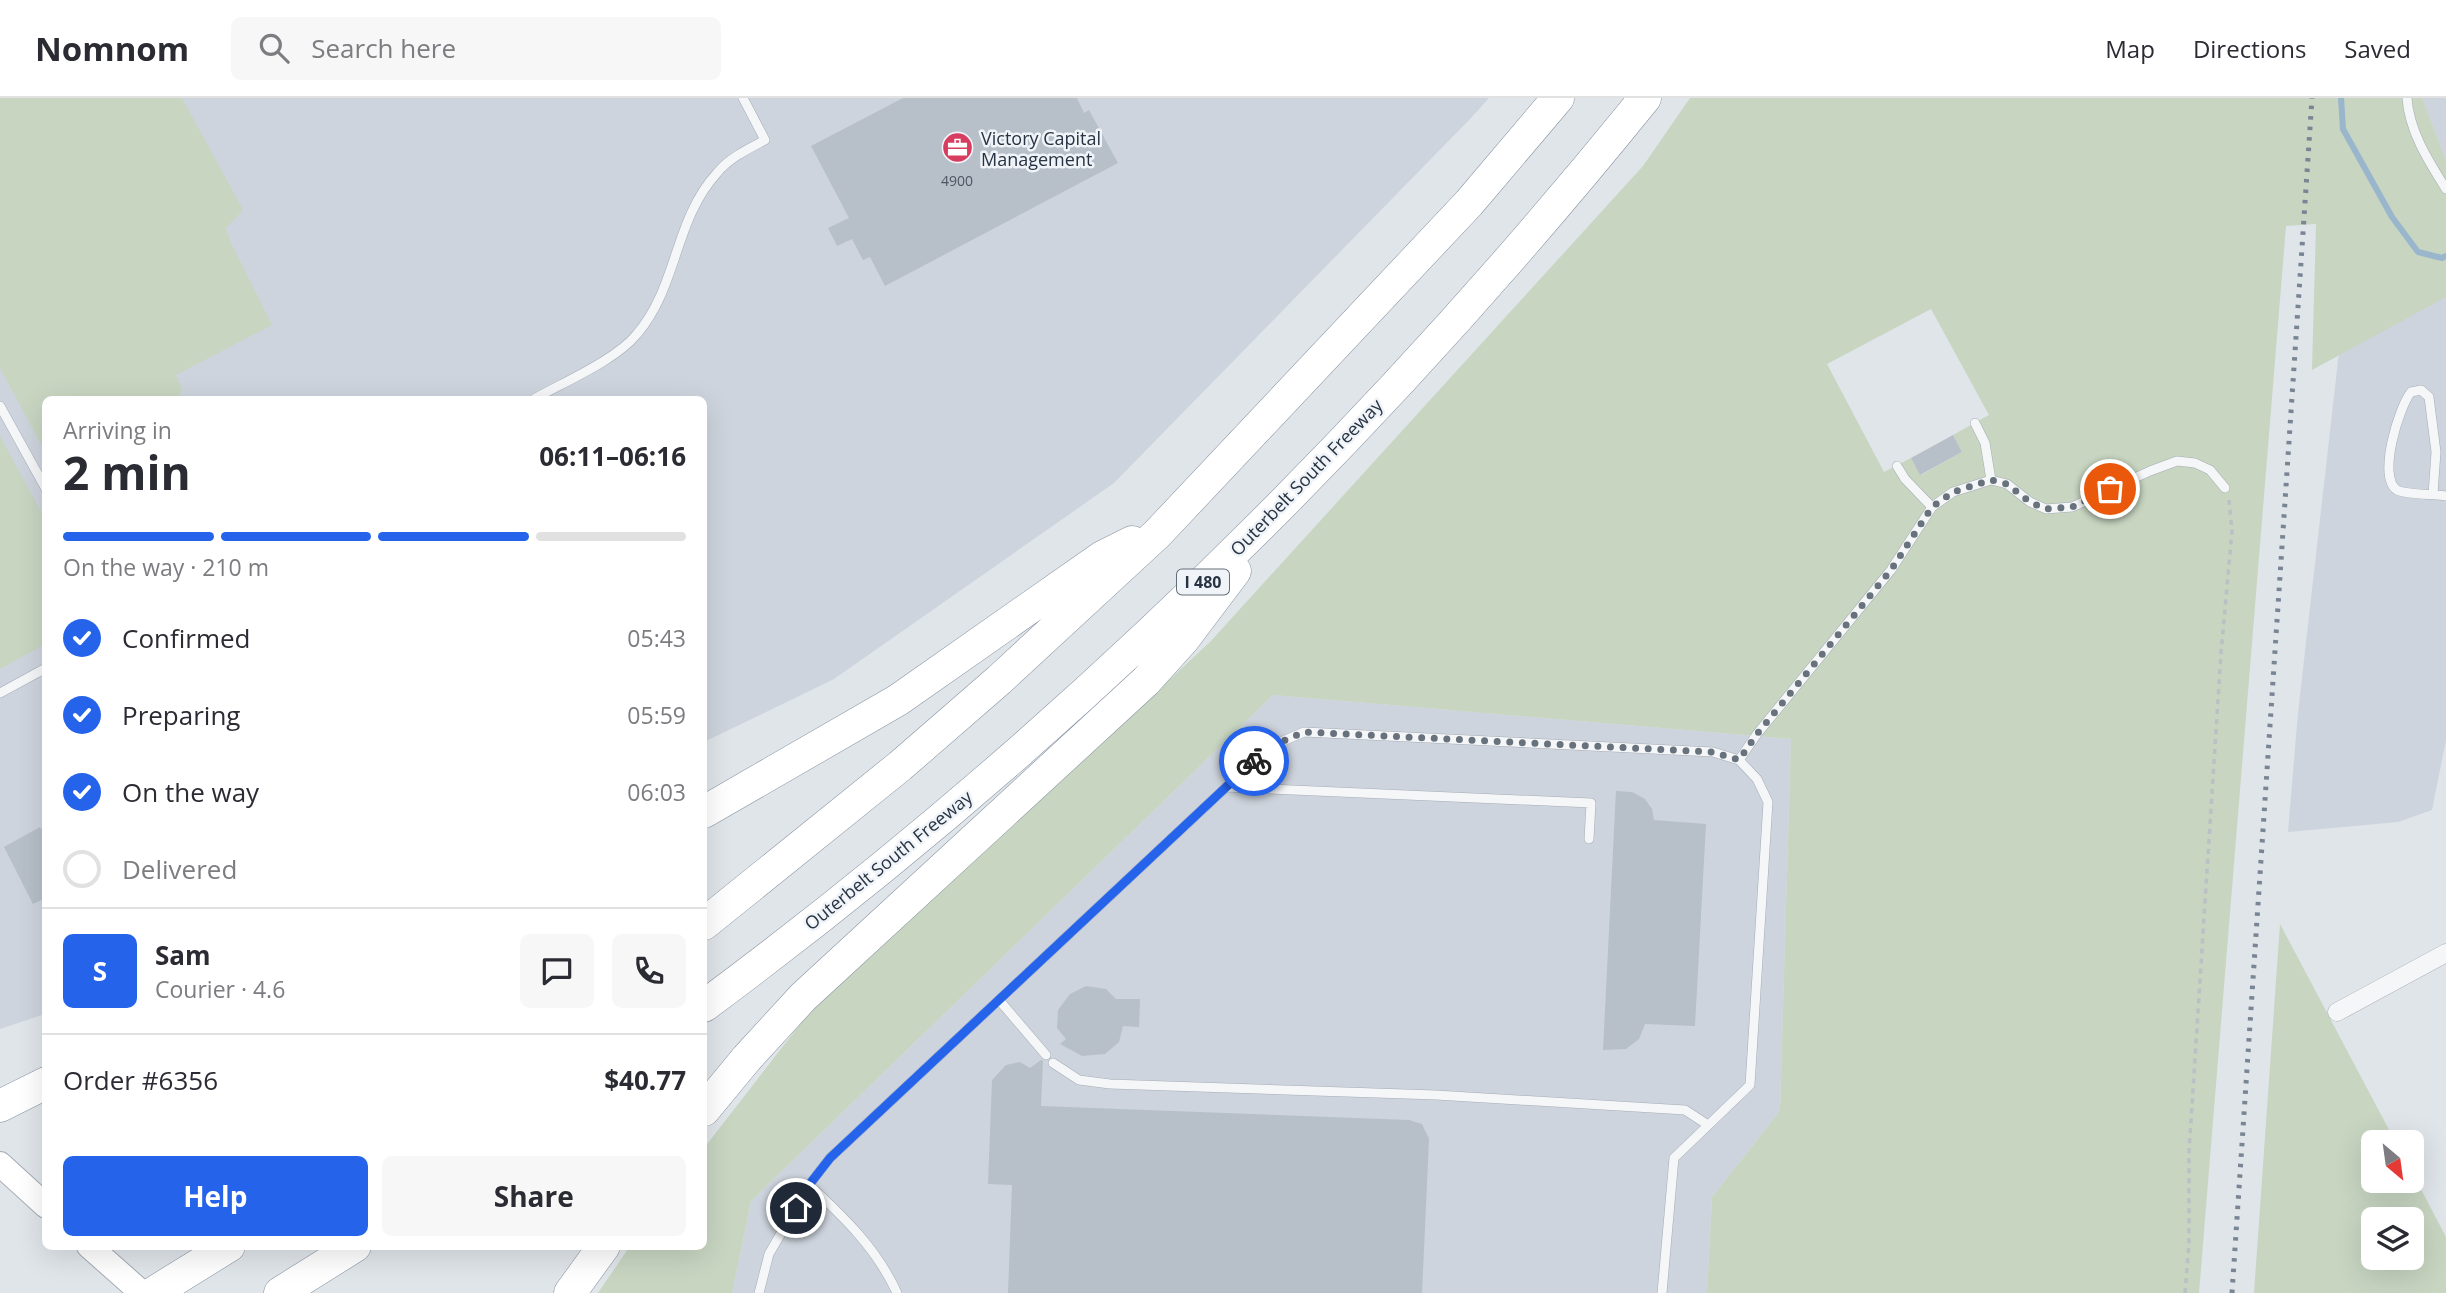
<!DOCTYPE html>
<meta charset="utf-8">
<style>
:root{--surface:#fff;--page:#f7f7f7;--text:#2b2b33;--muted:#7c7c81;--line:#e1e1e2;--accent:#2563eb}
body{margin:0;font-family:"Open Sans",sans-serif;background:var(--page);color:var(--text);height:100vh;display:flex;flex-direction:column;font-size:26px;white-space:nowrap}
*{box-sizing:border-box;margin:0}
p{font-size:23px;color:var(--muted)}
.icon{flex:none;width:38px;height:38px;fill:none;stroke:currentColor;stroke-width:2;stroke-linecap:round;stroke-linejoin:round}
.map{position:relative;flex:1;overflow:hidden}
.details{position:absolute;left:42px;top:298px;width:665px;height:854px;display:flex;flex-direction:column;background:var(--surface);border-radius:10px;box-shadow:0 7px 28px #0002}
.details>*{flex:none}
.needle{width:46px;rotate:151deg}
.controls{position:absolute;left:2361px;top:1032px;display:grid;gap:14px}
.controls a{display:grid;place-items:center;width:63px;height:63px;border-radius:10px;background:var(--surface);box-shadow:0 7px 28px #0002;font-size:35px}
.pin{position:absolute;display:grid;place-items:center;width:60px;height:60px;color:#fff;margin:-30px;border:4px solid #fff;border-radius:50%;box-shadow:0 2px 7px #0007}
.courier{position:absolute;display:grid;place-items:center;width:70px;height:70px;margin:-35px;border:5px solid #2563eb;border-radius:50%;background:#fff;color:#222;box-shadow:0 2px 9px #0007}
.headline em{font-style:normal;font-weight:700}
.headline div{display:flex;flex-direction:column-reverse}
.headline{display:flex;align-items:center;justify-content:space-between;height:119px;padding:0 21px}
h1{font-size:46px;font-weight:700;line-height:52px}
.bar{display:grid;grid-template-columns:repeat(4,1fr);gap:10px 7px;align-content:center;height:84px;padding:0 21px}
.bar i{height:9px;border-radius:5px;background:var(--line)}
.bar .current{background:var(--accent)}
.bar p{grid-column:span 4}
.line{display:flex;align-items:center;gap:18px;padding:0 21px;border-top:2px solid var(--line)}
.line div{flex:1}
.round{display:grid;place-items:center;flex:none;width:74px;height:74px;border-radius:10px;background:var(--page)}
ol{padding:0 21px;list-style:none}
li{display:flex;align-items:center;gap:21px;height:77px}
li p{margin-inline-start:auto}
li .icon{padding:7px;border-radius:50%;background:var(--accent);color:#fff;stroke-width:4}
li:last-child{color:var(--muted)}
li i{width:38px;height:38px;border:4px solid var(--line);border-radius:50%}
.primary-button{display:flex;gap:14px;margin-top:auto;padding:14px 21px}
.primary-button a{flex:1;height:80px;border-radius:10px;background:var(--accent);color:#fff;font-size:28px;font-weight:700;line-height:80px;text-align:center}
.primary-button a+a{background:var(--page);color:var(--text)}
header{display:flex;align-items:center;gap:42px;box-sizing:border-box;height:98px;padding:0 35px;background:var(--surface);border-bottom:2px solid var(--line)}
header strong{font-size:33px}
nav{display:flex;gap:38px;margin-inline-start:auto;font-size:24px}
.search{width:490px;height:63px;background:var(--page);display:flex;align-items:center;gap:18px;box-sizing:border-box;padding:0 24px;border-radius:10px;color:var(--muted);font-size:26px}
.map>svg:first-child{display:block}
.built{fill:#ced4dd}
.green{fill:#c7d5c1;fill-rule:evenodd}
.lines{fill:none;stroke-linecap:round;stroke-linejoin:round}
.stream{stroke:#99b6cd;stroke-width:6}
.building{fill:#b7bfc8}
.lane-casing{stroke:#a5acb5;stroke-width:10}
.street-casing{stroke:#a5acb5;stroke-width:19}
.secondary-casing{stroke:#a5acb5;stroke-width:26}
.highway-casing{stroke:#8793a2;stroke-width:33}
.path{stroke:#bbc0c5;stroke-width:3.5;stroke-dasharray:5 5;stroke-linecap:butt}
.lane{stroke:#f4f6f8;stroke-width:9}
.street{stroke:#f4f6f8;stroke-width:18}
.secondary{stroke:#fff;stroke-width:24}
.highway{stroke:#fff;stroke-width:32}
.rail{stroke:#798595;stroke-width:5;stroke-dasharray:3.5 7;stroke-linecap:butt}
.done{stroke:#68727d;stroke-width:7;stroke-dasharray:0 12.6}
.route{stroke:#2563eb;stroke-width:9}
.labels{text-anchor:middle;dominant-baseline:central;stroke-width:5;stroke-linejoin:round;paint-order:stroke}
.number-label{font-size:14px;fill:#4c5764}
.shield{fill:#f0f4f8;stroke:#646e79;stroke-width:2}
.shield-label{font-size:16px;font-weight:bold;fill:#283443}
.poi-label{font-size:18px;fill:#283443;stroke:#f0f4f8;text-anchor:start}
.street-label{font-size:18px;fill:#283443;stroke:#f0f4f8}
</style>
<header>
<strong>Nomnom</strong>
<div class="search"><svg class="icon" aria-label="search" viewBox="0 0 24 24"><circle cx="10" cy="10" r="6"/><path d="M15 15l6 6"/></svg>Search here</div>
<nav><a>Map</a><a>Directions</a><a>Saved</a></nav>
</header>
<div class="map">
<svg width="2446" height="1195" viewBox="0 0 2446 1195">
<rect width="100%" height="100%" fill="#e0e5ea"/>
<path class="built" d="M0 0H1489L1471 20 1114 385 834 581 704 644V301H46L45 916 0 931Z
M2422 0H2446V63L2423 4Z
M2446 87V642L2432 712 2398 724 2288 734 2298 615 2354 122Z
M1273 597 1791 641 1780 1013 1712 1099 1707 1195H732L751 1103Z"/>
<path class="green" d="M0 0H182L243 112 226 130 230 143 272 227 176 277 182 291 178 301H46L45 354 0 270Z
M1690 0H2422L2446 63V199L2312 272 2316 126 2286 128 2199 1195H1707L1712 1099 1780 1013 1791 641 1273 597 751 1103 732 1195H598L630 1148H704V1050L808 916 1210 544 1643 68ZM1931 211 1989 317 1953 337 1962 354 1921 377 1911 360 1884 374 1827 266Z
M0 338 45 421V546L0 571Z
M2280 826 2396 1045H2373V1083H2412V1074L2446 1139V1195H2254ZM2373 1122H2412V1160H2373Z"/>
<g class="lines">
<path class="stream" d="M2341 0 2343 31 2392 119 2418 154 2442 160 2446 158"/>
</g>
<path class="building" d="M903 0H1077L1084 15 1089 12 1118 65 885 188 870 159 863 162 852 141 837 148 828 130 849 120 811 48Z
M1953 337 1962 354 1920 377 1911 360Z
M1616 693 1632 694 1645 701 1652 711 1654 722 1706 726 1695 928 1645 926 1639 941 1626 951 1603 952Z
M40 729 46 738V800L33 806 4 749Z
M1086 888 1106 891 1116 901H1140L1139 929 1123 928 1119 944 1105 956 1082 958 1060 946 1066 941 1057 930 1058 912 1070 896Z
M1041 962 1043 963 1041 1008 1409 1022 1422 1026 1429 1041 1422 1195H1008L1012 1087 988 1086 992 982 1006 967 1020 964 1030 970Z"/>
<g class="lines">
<defs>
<path id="lane" d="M2407 0C2409 33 2429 64 2446 91
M534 301C564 284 616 262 637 236 678 188 674 122 717 75 729 60 748 51 765 42L743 0
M0 308 46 391
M1975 325 1985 345 1991 382
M1897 368 1905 381 1932 409
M2433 396 2436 354 2429 299 2421 292 2411 294C2399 309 2377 379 2397 392 2406 397 2434 396 2446 398
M0 595 46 570
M1739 662 1757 636 1891 472 1932 409 1953 394 1991 382 2007 386 2030 404 2046 411 2072 409 2150 373 2177 363 2195 365 2210 372 2225 390
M1226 689 1591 705 1589 741
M999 902 1046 957
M1053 965 1079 982 1110 986 1436 997 1685 1012 1708 1027
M809 1087C844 1119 877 1151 897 1195
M759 1195 769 1156 809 1087 830 1060 1269 649 1304 634 1713 654 1739 662 1757 681 1768 704 1750 987 1674 1060 1662 1195"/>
<path id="street" d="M2337 914 2446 855"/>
<path id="secondary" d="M0 1066 46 1108
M89 1148 142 1195"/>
<path id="highway" d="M704 714 898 602 1102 459 1132 444
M704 826 900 668 999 582 1157 436 1469 105 1558 0
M704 908C1055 648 1370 340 1645 0
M0 1008 46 985
M704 1012 747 960 803 899 1146 583 1183 542 1235 473
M153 1195 229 1148
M280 1195 355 1148
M570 1195 604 1148"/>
</defs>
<use href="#lane" class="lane-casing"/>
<use href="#street" class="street-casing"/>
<use href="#secondary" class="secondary-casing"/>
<use href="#highway" class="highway-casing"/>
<path class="path" d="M2185 1195 2189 1146V1054L2221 555 2232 433 2229 402"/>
<use href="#lane" class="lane"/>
<use href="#street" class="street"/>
<use href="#secondary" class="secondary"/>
<use href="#highway" class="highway"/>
<path class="rail" d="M2232 1195 2312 0"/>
</g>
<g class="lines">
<path class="done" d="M1254 663 1269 649 1304 634 1713 654 1739 662 1757 636 1891 472 1932 409 1953 394 1991 382 2007 386 2030 404 2046 411 2072 409 2110 391"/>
<path class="route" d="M796 1110 809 1087 830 1060 1254 663"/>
</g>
<defs>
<symbol id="office-disc" viewBox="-11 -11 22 22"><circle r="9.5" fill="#d83d5f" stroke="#f0f4f8"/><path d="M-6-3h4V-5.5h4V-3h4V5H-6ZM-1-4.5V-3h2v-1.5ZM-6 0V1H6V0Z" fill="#fff"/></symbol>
</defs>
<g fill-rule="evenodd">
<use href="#office-disc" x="940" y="32" width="35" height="35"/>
</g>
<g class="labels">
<g class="number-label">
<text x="957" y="82">4900</text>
</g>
<rect class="shield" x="1177" y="471.5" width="52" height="25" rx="5"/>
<g class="shield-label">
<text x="1203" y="484">I 480</text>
</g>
<g class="poi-label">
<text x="981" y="40">Victory Capital<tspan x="981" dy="21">Management</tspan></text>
</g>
<g class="street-label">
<text transform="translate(1306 379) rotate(-46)">Outerbelt South Freeway</text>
<text transform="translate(888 762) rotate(-39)">Outerbelt South Freeway</text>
</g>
</g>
</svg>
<div class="controls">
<a><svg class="needle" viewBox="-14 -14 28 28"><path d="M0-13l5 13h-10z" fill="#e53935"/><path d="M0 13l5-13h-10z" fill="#7c7c81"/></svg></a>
<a><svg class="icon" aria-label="layers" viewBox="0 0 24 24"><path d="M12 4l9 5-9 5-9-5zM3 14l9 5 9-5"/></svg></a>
</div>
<div class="pin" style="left:2110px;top:391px;background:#ea580c"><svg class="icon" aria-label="bag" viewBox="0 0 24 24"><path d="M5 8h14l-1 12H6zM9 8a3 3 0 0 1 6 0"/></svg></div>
<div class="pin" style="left:796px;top:1110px;background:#1f2937"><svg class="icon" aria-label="home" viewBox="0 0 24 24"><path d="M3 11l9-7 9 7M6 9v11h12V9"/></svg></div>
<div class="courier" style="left:1254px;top:663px"><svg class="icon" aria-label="bike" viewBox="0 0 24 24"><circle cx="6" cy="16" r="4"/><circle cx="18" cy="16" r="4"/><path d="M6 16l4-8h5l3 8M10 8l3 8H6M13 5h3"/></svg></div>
<section class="details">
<div class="headline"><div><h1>2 min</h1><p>Arriving in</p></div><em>06:11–06:16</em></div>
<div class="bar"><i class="current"></i><i class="current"></i><i class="current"></i><i></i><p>On the way · 210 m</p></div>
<ol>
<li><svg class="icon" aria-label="check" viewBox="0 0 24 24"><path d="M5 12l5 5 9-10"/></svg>Confirmed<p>05:43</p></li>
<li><svg class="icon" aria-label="check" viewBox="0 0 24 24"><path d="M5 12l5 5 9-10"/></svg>Preparing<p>05:59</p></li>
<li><svg class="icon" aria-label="check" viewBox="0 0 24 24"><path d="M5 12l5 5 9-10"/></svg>On the way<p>06:03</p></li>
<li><i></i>Delivered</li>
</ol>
<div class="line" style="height:126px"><b class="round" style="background:var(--accent);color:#fff">S</b><div><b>Sam</b><p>Courier · 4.6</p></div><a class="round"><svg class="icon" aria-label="chat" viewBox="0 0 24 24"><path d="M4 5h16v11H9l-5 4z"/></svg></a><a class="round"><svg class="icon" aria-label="phone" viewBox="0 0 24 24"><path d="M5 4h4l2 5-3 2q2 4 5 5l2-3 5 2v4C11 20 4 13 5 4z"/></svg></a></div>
<div class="line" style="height:91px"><div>Order #6356</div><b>$40.77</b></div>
<div class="primary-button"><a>Help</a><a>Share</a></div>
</section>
</div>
